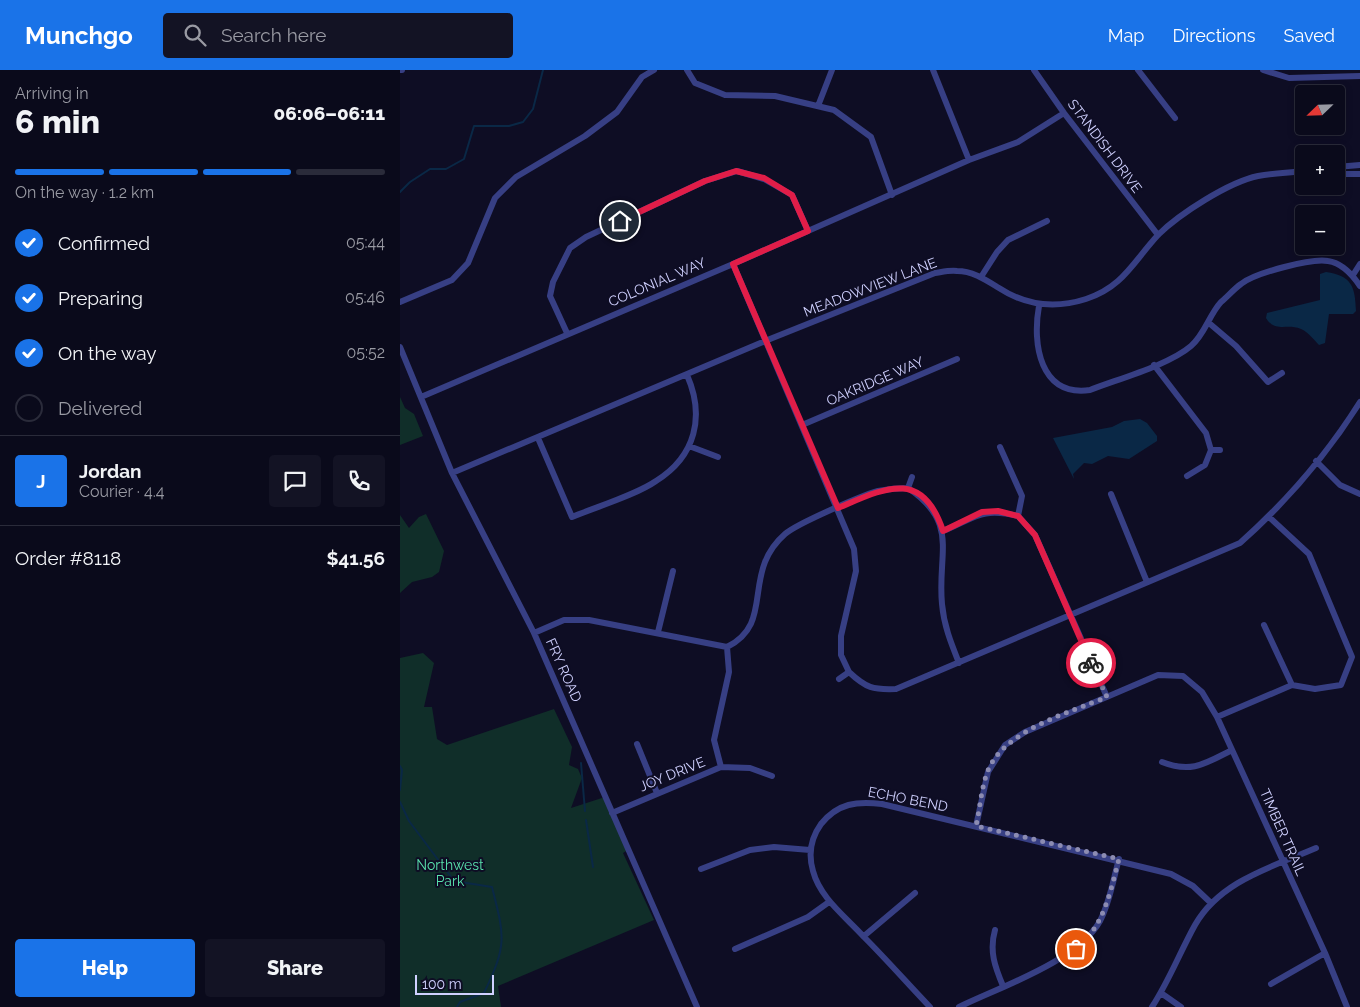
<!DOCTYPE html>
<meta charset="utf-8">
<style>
:root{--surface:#0a0a1b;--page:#131324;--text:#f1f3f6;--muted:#999aa3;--line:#2a2b3a;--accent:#1a73e8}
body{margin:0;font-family:Raleway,sans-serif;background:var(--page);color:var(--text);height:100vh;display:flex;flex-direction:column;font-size:19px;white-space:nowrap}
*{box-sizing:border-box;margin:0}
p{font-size:16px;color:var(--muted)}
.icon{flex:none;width:28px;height:28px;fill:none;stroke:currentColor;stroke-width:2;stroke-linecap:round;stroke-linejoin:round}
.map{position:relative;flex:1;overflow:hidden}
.side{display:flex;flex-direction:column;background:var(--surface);width:400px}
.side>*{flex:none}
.needle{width:32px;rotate:247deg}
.controls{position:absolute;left:895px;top:15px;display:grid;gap:10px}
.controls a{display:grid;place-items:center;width:50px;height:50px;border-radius:5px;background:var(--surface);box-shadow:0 2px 8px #0003,0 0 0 1px var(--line);font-size:25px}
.scale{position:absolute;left:15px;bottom:12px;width:79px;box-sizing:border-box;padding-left:5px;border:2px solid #d0d1ff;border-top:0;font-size:14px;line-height:18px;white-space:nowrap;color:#d0d1ff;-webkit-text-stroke:4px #0e0d24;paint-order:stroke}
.pin{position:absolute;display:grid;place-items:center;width:42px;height:42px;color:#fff;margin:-21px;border:2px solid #fff;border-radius:50%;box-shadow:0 1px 5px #0007}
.courier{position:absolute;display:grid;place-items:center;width:50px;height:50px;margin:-25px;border:4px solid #e11d48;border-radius:50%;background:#fff;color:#222;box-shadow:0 1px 6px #0007}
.headline em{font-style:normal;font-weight:800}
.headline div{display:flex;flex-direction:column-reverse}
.headline{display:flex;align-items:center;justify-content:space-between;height:85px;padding:0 15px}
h1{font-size:32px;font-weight:800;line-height:38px}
.bar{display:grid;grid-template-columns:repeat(4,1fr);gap:8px 5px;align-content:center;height:60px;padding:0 15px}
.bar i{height:6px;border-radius:4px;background:var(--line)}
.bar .current{background:var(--accent)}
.bar p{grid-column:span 4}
.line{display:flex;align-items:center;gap:12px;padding:0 15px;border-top:1px solid var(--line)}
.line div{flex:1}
.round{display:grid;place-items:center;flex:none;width:52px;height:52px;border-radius:5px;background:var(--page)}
ol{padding:0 15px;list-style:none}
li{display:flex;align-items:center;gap:15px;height:55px}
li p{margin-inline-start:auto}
li .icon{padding:5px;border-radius:50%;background:var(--accent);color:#fff;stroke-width:4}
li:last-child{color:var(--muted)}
li i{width:28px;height:28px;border:2px solid var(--line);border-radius:50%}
.button{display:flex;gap:10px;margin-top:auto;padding:10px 15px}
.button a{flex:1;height:58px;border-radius:5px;background:var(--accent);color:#fff;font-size:20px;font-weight:800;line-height:58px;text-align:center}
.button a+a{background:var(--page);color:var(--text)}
header{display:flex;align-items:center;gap:30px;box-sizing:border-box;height:70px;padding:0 25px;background:var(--accent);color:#fff}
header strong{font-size:24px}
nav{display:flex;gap:28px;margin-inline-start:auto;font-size:18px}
.search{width:350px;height:45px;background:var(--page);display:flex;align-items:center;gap:12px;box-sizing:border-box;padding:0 18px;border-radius:5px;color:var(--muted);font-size:19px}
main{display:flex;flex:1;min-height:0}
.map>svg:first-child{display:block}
.green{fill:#102e29}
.water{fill:#0a2846}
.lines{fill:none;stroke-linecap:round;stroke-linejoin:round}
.stream{stroke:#0a2846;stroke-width:2}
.minor{stroke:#373f84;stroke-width:6}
.done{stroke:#8c8cb2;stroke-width:5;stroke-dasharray:0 9}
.route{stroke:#e11d48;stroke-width:6}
.labels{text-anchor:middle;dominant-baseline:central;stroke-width:4;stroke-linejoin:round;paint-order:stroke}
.street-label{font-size:14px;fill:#d0d1ff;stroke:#0e0d24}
.park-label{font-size:14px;fill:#59e2ad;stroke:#0e0d24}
</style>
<header>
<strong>Munchgo</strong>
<div class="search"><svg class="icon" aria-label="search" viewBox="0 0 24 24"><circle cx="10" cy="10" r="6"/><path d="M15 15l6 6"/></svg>Search here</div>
<nav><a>Map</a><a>Directions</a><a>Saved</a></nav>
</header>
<main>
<section class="side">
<div class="headline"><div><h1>6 min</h1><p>Arriving in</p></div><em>06:06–06:11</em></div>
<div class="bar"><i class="current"></i><i class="current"></i><i class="current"></i><i></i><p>On the way · 1.2 km</p></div>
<ol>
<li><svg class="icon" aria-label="check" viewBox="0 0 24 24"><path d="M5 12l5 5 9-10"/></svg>Confirmed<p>05:44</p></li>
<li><svg class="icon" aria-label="check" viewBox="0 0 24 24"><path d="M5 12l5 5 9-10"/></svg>Preparing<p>05:46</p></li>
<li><svg class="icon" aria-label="check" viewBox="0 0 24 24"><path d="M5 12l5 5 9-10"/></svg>On the way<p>05:52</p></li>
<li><i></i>Delivered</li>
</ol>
<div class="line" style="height:90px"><b class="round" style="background:var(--accent);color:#fff">J</b><div><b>Jordan</b><p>Courier · 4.4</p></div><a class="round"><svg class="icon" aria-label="chat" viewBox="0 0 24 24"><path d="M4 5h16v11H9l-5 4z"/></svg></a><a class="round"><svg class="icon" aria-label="phone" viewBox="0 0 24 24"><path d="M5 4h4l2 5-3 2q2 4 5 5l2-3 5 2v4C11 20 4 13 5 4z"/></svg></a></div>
<div class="line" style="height:65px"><div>Order #8118</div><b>$41.56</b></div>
<div class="button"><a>Help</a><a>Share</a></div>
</section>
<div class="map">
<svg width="960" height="937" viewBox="0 0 960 937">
<rect width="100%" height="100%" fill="#0e0d24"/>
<path class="green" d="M0 327 5 338 14 344 23 366 0 375Z
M26 444 44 481 39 502 32 507 12 512 0 523V445L9 458 19 447Z
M23 583 34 593 24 637H32L37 669 47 675 154 639 172 677 169 695 178 699 182 708 171 738 205 727 228 780 223 783 254 850 98 916 101 937H0V588Z"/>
<path class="water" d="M926 202C952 206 955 216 956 241L953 244H929L925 273 919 275C914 270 908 262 901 259 887 253 875 263 866 248L867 243 920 230V204Z
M740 349 747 353 757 366V371L729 389 708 386 692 394 684 393 673 404 674 409 653 368 712 357 724 351Z"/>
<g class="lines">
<path class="stream" d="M0 122 10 112 30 99H46L64 89 74 56H109L123 52 133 39 143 0
M181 693 185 741
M0 696 2 700 0 720
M0 732 9 751 54 811 92 817C105 868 107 875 84 923L60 932 57 937
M186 750 193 797"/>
<path class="minor" d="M0 0H2
M287 0 295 13 325 25 375 26 434 40 471 67 492 125
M533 0 569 90
M634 0 664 43 758 165
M738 0 775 48
M863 0 889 8 960 6
M418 36 432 0
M936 97 960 95
M936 104H960
M333 194 454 479 456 501 441 566V585L449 602
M953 205 960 194
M581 207 597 182 608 170 647 151
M0 232 52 210 68 193 95 128 116 107 185 66 217 42 242 7 254 0
M639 236C632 274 640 327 690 320 718 309 769 295 791 276 805 264 809 245 821 232 828 226 834 219 841 214 855 203 911 188 928 191 942 193 952 204 960 216
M809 253 836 276 868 312 882 303
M167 263 150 226 153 212 170 178 186 167 305 111 337 101 364 109 392 125 408 161
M0 277 52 403 134 563 297 937
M754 295 806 363 811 380
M21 327 333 194 569 90 618 72 664 43
M402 355 557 289
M138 368 172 447C196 437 236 425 256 411 296 386 305 346 287 305
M289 376 318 387
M600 377 622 426 618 446
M916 391 940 415 960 424
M52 403 370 269 535 203C542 202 550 200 557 201 573 201 586 210 599 218 625 235 655 239 686 229 723 217 733 192 758 165 779 144 829 112 858 106 873 103 889 103 904 101
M787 406 805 395 811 380H820
M512 407 508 418C560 453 537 483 542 534 544 556 551 573 559 593
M711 424 747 512
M618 446 635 465 707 627
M543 461C575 448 581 437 618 446
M864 555 892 615
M258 562 273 501
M134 563 164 550H189L327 577C365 558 352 525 365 492 369 482 377 471 385 464 398 453 461 426 478 421 488 419 498 418 508 418
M439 609 449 602C466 618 473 620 496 619L840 473C886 432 928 383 960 332
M817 647 892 615 915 619 941 615 952 587 909 484 869 447
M237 674 257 723
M762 692C792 704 806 693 832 680
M321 697 314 670 329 602 327 577
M212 743 321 697 350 698 372 706
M576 756 588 702 605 675 625 662 758 605 783 606 802 622 817 647 925 883 947 937
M301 799 350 780 374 777 410 780
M595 860C589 881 595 897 603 916
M464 866 515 823
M335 879 408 847 429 832
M871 914 925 883
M761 923 781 937
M530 937C508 914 487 890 464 867 446 847 420 828 413 801 408 784 411 768 421 754 438 733 457 731 482 734L771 804 793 816 811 833
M559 937C600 917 678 891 700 851 710 832 713 810 719 789
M752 937C769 911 780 882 795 855 820 811 872 797 916 778"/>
</g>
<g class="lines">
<path class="done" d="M676 879C704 856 710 823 719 789L576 756C580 739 581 720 587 703 602 661 668 643 707 627L691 593"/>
<path class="route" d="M220 151 305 111 336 101 364 108 392 125 408 161 333 194 438 438C483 419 522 397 543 461L582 442 598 441 618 446 635 465 691 593"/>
</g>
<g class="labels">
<g class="street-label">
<text transform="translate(705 76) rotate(53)">STANDISH DRIVE</text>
<text transform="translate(257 212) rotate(-23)">COLONIAL WAY</text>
<text transform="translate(470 217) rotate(-21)">MEADOWVIEW LANE</text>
<text transform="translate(475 311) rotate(-23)">OAKRIDGE WAY</text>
<text transform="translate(164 600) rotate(66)">FRY ROAD</text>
<text transform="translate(272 704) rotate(-22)">JOY DRIVE</text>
<text transform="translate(508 729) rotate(11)">ECHO BEND</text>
<text transform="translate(883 762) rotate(66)">TIMBER TRAIL</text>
</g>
<g class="park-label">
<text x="50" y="795">Northwest<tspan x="50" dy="16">Park</tspan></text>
</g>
</g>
</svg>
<div class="controls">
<a><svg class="needle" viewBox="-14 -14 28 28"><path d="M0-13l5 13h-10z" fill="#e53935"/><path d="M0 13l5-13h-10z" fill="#999aa3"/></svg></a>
<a>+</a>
<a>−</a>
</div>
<div class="scale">100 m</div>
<div class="pin" style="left:676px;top:879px;background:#ea580c"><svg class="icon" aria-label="bag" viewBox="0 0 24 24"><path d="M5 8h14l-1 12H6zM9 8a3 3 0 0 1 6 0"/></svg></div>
<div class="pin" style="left:220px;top:151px;background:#1f2937"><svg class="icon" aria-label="home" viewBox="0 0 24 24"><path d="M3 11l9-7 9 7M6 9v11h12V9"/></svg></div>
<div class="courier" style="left:691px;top:593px"><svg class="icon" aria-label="bike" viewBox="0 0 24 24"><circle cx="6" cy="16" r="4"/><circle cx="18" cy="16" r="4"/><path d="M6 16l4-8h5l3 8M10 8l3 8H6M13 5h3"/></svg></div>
</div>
</main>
